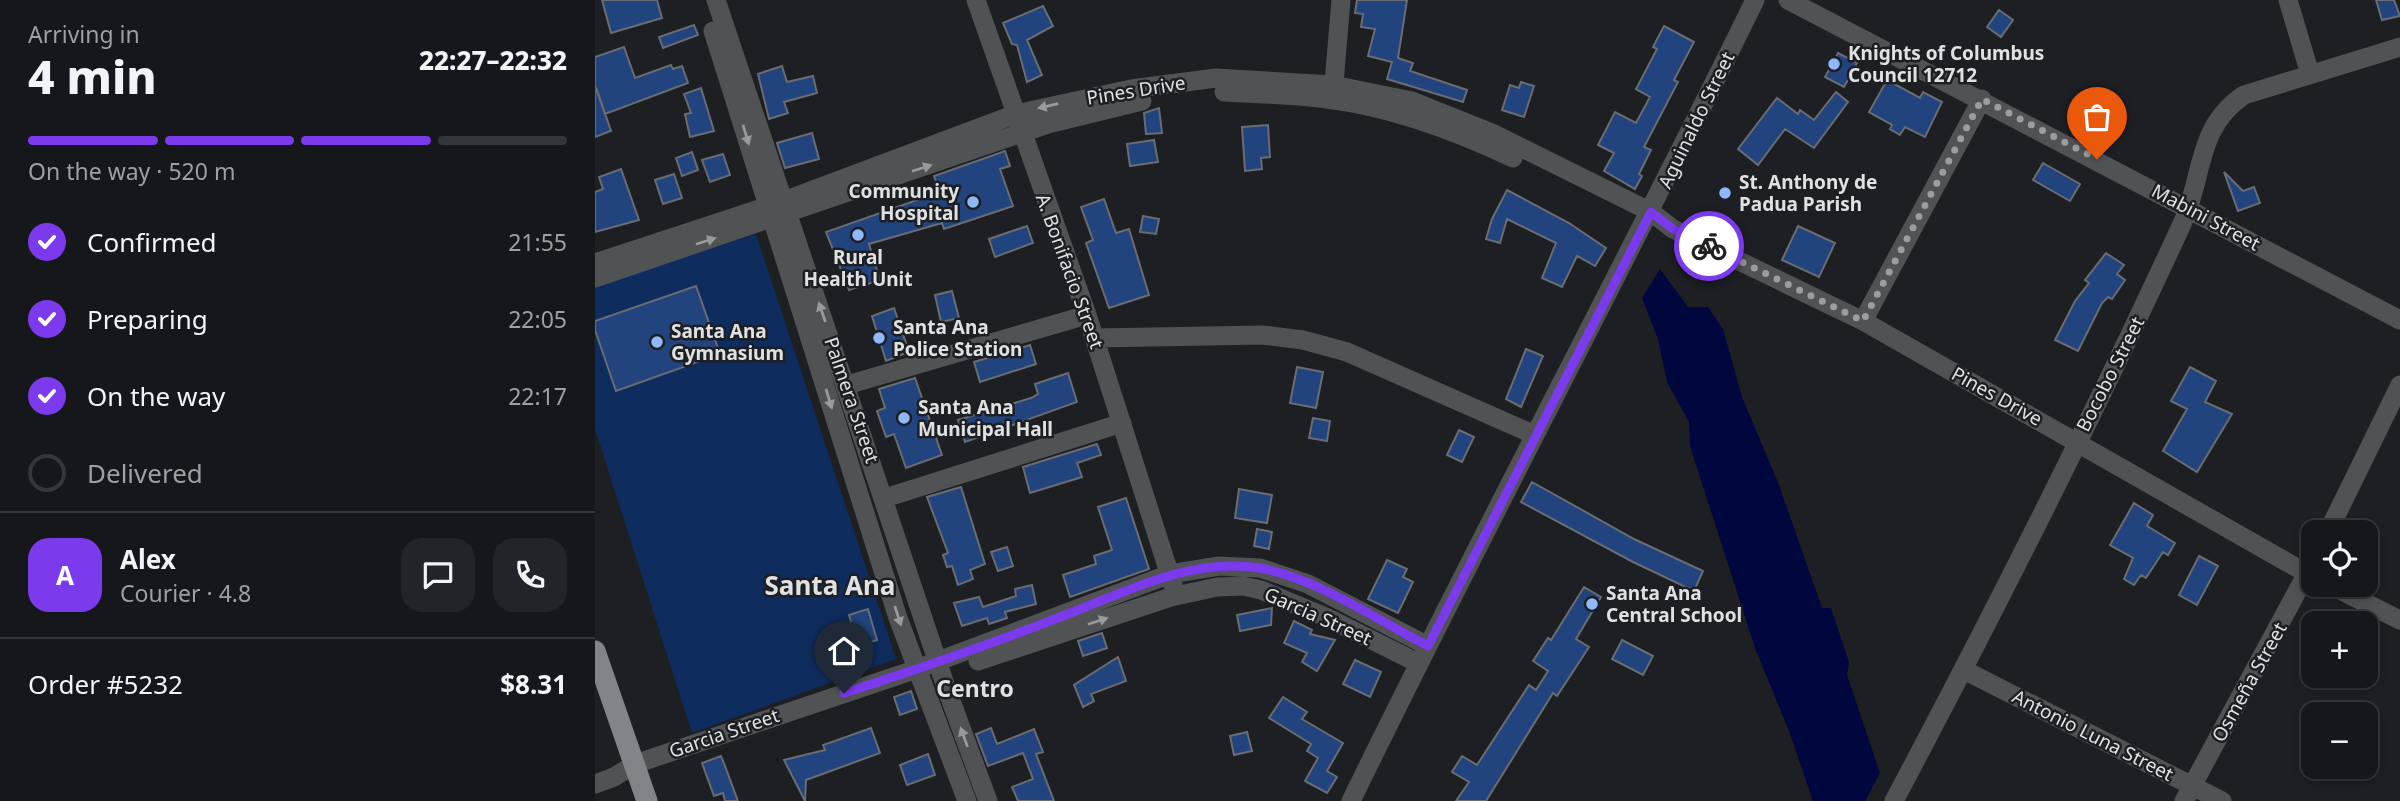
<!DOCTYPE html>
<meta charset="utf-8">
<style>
:root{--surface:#16171a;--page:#232427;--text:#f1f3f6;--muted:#9e9fa2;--line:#353639;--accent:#7c3aed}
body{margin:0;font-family:"Noto Sans",sans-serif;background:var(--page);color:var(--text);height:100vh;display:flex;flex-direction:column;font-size:26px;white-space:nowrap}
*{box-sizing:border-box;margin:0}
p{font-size:23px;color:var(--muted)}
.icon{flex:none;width:38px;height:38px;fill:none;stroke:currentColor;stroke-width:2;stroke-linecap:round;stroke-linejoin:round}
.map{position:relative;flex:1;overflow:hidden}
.details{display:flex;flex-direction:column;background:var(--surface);width:595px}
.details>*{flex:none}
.tools{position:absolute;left:1706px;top:520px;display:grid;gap:14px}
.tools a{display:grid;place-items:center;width:77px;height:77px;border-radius:14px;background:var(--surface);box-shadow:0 4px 10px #0003,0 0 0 2px var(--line);font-size:35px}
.pin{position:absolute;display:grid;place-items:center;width:60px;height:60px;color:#fff;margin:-72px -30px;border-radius:50% 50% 50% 0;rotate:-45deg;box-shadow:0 0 7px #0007}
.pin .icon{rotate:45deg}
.courier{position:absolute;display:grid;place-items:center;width:70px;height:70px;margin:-35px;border:5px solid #7c3aed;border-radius:50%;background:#fff;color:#222;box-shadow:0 2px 9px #0007}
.overview em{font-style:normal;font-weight:800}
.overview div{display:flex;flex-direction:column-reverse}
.overview{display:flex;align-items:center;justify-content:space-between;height:119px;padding:0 28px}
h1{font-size:46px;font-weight:800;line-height:52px}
.bar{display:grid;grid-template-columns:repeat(4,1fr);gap:10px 7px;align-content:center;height:84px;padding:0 28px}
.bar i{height:9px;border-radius:5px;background:var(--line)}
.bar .active{background:var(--accent)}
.bar p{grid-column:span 4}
.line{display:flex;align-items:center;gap:18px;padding:0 28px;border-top:2px solid var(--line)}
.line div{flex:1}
.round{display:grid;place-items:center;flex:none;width:74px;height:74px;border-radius:21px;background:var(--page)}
ol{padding:0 28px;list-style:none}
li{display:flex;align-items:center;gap:21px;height:77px}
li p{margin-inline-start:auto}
li .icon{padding:7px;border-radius:50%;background:var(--accent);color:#fff;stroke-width:4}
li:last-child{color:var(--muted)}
li i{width:38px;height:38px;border:4px solid var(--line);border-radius:50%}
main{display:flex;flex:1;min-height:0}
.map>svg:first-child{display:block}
.green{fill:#0f2c5e}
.water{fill:#00063e}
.building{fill:#22447e;stroke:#696c70;stroke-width:2}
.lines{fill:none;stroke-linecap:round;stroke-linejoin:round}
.minor{stroke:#515254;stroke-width:19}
.major{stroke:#828588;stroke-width:21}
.oneway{fill:#989a9c}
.done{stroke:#9b9da0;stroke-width:7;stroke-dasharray:0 12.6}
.route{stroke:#7c3aed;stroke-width:9}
.poi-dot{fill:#8fb8fd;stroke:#1d1f23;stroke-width:2.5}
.labels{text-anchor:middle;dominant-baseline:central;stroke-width:5;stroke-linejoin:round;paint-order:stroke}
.poi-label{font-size:19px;font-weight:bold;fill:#dfe1e3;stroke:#1d1f23;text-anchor:start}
.street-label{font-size:19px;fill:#dfe1e3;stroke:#1d1f23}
.quarter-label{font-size:23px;font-weight:bold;fill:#dfe1e3;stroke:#1d1f23}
.district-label{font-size:26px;font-weight:bold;fill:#dfe1e3;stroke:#1d1f23}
</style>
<main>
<section class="details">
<div class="overview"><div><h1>4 min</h1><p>Arriving in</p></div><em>22:27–22:32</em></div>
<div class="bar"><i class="active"></i><i class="active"></i><i class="active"></i><i></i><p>On the way · 520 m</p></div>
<ol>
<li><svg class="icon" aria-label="check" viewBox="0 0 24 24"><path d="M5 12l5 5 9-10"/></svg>Confirmed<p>21:55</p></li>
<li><svg class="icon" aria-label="check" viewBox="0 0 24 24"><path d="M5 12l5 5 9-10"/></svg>Preparing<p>22:05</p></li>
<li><svg class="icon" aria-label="check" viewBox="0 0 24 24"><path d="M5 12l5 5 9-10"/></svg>On the way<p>22:17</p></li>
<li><i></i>Delivered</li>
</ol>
<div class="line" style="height:126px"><b class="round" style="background:var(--accent);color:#fff">A</b><div><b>Alex</b><p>Courier · 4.8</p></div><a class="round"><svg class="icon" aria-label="chat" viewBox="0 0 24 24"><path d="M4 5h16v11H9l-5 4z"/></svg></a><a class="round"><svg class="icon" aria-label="phone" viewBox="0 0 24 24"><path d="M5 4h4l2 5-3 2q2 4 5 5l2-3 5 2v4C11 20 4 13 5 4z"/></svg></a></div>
<div class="line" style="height:91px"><div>Order #5232</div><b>$8.31</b></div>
</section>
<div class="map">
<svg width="1805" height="801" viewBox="0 0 1805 801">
<rect width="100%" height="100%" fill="#1d1f23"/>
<path class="green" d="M161 234 301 659 97 733 0 429V284Z"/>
<path class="water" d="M1065 269 1093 307H1113L1128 329 1147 397 1184 485 1227 608H1236L1254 662 1252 675 1285 773 1270 801H1218L1194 731 1160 648 1095 446 1094 422 1072 382 1063 339 1047 298Z"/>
<path class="building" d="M7 0H62L67 18 16 33Z
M762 0H812L803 58 818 63 815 71 872 90 868 102 792 79 797 62 773 56 780 29 766 27 768 14 760 13Z
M1781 0H1799L1805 16 1787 20Z
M448 6 458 26 432 40 447 75 432 82 422 45 417 44 408 23Z
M1404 10 1418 20 1406 37 1392 27Z
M99 25 103 35 68 48 64 37Z
M1069 26 1099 42 1079 80 1083 82 1049 147 1056 150 1044 174 1047 176 1040 189 1009 171 1019 153 1003 145 1020 112 1041 123 1055 97 1041 89 1062 49 1058 47Z
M29 47 40 78 76 65 78 69 87 66 93 83 10 114 0 86V57Z
M1243 53 1262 63 1249 87 1230 77Z
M187 66 192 82 218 76 222 93 189 102 193 113 174 119 163 74Z
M1292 80 1325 98 1328 92 1347 102 1330 137 1310 127 1305 135 1295 129 1297 125 1274 112Z
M926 82 939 86 929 117 907 110 915 85 924 88Z
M106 88 119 131 95 137 90 114 96 113 89 94Z
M2 90 16 131 0 137V91Z
M1241 92 1253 102 1219 148 1190 129 1163 165 1143 149 1182 98 1203 114 1205 110 1219 120Z
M564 108 567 133 551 134 549 113Z
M673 125 675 157 666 158 667 169 650 171 647 127Z
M217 133 224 159 190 168 182 143Z
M559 140 563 162 535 166 532 144Z
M410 151 415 166 405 169 418 206 349 229 347 223 274 244 285 280 254 290 231 232 345 192 339 176Z
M97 152 103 170 87 176 81 158Z
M128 154 135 175 115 182 107 160Z
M1448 163 1485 184 1475 201 1438 180Z
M26 169 44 220 0 232V192L8 189 4 177Z
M1629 172 1648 191 1659 187 1665 203 1643 211Z
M79 174 87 198 68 204 60 180Z
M912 190 974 223 1011 248 1000 266 982 256 967 287 947 278 961 243 912 219 905 243 891 239 897 219Z
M509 199 521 233 534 229 554 295 514 308 491 243 498 240 486 207Z
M548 216 564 219 561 234 545 232Z
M432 226 438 243 400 257 394 239Z
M1203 226 1240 243 1224 277 1187 260Z
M1511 253 1529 265 1522 274 1530 280 1517 299 1513 297 1507 303 1483 351 1460 340 1480 301 1494 283 1490 280Z
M101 286 125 354 21 391 0 330V321Z
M357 291 364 318 346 322 340 295Z
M299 308 314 352 291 361 277 316Z
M435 345 441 364 385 382 379 362Z
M931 349 948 356 926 407 911 399Z
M702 367 728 372 721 408 695 403Z
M1595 367 1621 381 1610 402 1637 414 1602 472 1568 451 1592 409 1576 401Z
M473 373 482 402 370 442 363 420 436 398 443 394 440 384Z
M320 378 347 455 311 468 299 434 291 437 282 411 290 408 284 389Z
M718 418 735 421 732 441 714 438Z
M864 430 879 437 867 462 852 455Z
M502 444 506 455 482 463 487 477 435 493 428 467Z
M937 482 1039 539 1108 571 1099 591 1038 562 926 502Z
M366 487 390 564 375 570 378 579 363 585 357 566 352 567 348 555 353 553 332 497Z
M644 489 677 495 672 523 640 518Z
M531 498 554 569 475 597 468 575 501 564 499 556 517 550 503 507Z
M1539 503 1558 515 1552 526 1580 543 1573 555 1568 552 1551 578 1546 575 1539 585 1529 579 1538 558 1515 545Z
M662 529 677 532 674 549 659 546Z
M412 547 418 566 403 571 396 552Z
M1604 556 1623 566 1602 605 1584 595Z
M792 560 812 569 808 577 818 582 803 613 773 599Z
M437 585 441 604 410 612 412 618 394 624 392 618 367 626 359 603 384 597 388 607 421 596 420 589Z
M989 587 1006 597 981 639 994 647 962 696 958 693 891 801H861L874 782 857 772 867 756 882 765 934 685 941 690 953 671 938 661 953 638 956 640Z
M677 608 676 625 645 631 642 615Z
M273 609 282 640 263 646 254 615Z
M699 621 717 630 715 634 740 640 722 671 707 662 712 653 689 643Z
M507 633 512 648 488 656 483 641Z
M1027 640 1058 656 1048 675 1017 659Z
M523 657 531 681 496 694 499 701 488 707 479 685Z
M760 660 786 672 775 697 748 684Z
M316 691 322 709 305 715 299 697Z
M688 697 712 712 707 719 748 743 732 771 742 777 732 793 710 781 723 758 712 751 716 744 674 718Z
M276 728 285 753 211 780 210 801 189 760 230 750 228 745Z
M396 728 402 744 439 729 448 752 441 754 459 801H423L417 787 438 779 428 753 393 766 381 734Z
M652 732 657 751 639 755 635 736Z
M333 754 340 775 312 785 305 765Z
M126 756 130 766 143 801H130L128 793 119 796 107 763Z"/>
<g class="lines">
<path class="minor" d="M121 0 352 690 393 801
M381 0 492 315 578 585
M1193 0 1805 320
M1693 0 1715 74
M118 31 303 618 372 801
M629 92C663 94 698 94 732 99 797 107 859 130 918 158
M738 95 746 0
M0 263 189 201 421 114 536 89 621 78 738 85 817 101 897 133 1056 212 1078 229 1268 321 1718 577
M0 278 453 124 547 101
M1268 321 1387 99
M500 338 668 335 708 340 752 352 940 435
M252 385 492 315
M290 498 527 423
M1733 532 1805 385
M1733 584 1805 620
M383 661 576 597 622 587 648 586 666 590 733 618 823 663
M1369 670 1627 801
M0 784 19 777 40 764 322 669 575 574 624 566 665 568 713 584 833 646
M756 801C887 532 1028 269 1160 0
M1299 801C1400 611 1497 419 1587 224 1609 176 1601 127 1649 95L1805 47
M1589 801 1718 562"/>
<path class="major" d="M0 651 52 801"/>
</g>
<defs><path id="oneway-solid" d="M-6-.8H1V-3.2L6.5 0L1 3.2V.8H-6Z" transform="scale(1.75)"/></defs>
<g class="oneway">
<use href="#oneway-solid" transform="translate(453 106) rotate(167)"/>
<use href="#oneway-solid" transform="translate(151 135) rotate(73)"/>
<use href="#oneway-solid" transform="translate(327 168) rotate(-18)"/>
<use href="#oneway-solid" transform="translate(111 241) rotate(-18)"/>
<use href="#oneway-solid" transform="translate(227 312) rotate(-109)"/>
<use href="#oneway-solid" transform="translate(234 399) rotate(73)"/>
<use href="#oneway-solid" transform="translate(303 616) rotate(72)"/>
<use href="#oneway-solid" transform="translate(503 621) rotate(-18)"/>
<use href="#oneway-solid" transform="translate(369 737) rotate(-110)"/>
</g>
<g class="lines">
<path class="done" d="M1114 246 1268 321 1387 99 1502 159"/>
<path class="route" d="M249 693C320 670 391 646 460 619 525 595 592 557 664 568 719 577 783 620 833 646L1056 212 1078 229 1114 246"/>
</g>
<g class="poi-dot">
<circle cx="1239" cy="64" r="7"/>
<circle cx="1130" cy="193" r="7"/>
<circle cx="378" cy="202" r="7"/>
<circle cx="263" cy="235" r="7"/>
<circle cx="284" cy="338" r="7"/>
<circle cx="62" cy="342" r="7"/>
<circle cx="309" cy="418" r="7"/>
<circle cx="997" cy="604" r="7"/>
</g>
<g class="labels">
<g class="poi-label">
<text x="1253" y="53">Knights of Columbus<tspan x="1253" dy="22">Council 12712</tspan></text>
<text x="1144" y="182">St. Anthony de<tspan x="1144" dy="22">Padua Parish</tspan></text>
<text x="364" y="191" text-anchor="end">Community<tspan x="364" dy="22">Hospital</tspan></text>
<text x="263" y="257" text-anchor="middle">Rural<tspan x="263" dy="22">Health Unit</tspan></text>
<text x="298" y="327">Santa Ana<tspan x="298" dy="22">Police Station</tspan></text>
<text x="76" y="331">Santa Ana<tspan x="76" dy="22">Gymnasium</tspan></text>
<text x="323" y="407">Santa Ana<tspan x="323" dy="22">Municipal Hall</tspan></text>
<text x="1011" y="593">Santa Ana<tspan x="1011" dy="22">Central School</tspan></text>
</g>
<g class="street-label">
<text transform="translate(541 90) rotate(-9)">Pines Drive</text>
<text transform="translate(1101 120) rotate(-64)">Aguinaldo Street</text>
<text transform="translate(1611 217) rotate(28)">Mabini Street</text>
<text transform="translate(475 271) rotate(70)">A. Bonifacio Street</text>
<text transform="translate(1515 374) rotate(-63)">Bocobo Street</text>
<text transform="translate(1402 396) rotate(29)">Pines Drive</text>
<text transform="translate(257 400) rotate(71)">Palmera Street</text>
<text transform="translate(723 616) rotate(24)">Garcia Street</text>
<text transform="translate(1654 682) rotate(-61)">Osmeña Street</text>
<text transform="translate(129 733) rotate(-19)">Garcia Street</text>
<text transform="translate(1498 735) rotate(27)">Antonio Luna Street</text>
</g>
<g class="quarter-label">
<text x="380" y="688">Centro</text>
</g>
<g class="district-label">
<text x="235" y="585">Santa Ana</text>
</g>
</g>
</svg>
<div class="tools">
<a><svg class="icon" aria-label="locate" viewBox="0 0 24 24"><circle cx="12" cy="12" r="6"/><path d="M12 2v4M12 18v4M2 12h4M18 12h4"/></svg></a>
<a>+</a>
<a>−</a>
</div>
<div class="pin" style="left:1502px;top:159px;background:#ea580c"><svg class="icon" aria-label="bag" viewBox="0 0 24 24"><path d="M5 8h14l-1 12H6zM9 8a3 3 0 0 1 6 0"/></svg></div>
<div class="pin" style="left:249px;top:693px;background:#1f2937"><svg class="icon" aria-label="home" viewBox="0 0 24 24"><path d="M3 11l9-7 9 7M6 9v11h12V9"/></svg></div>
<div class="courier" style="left:1114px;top:246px"><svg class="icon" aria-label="bike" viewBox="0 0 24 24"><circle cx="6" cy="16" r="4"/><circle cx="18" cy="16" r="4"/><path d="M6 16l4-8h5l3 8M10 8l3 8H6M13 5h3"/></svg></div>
</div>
</main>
